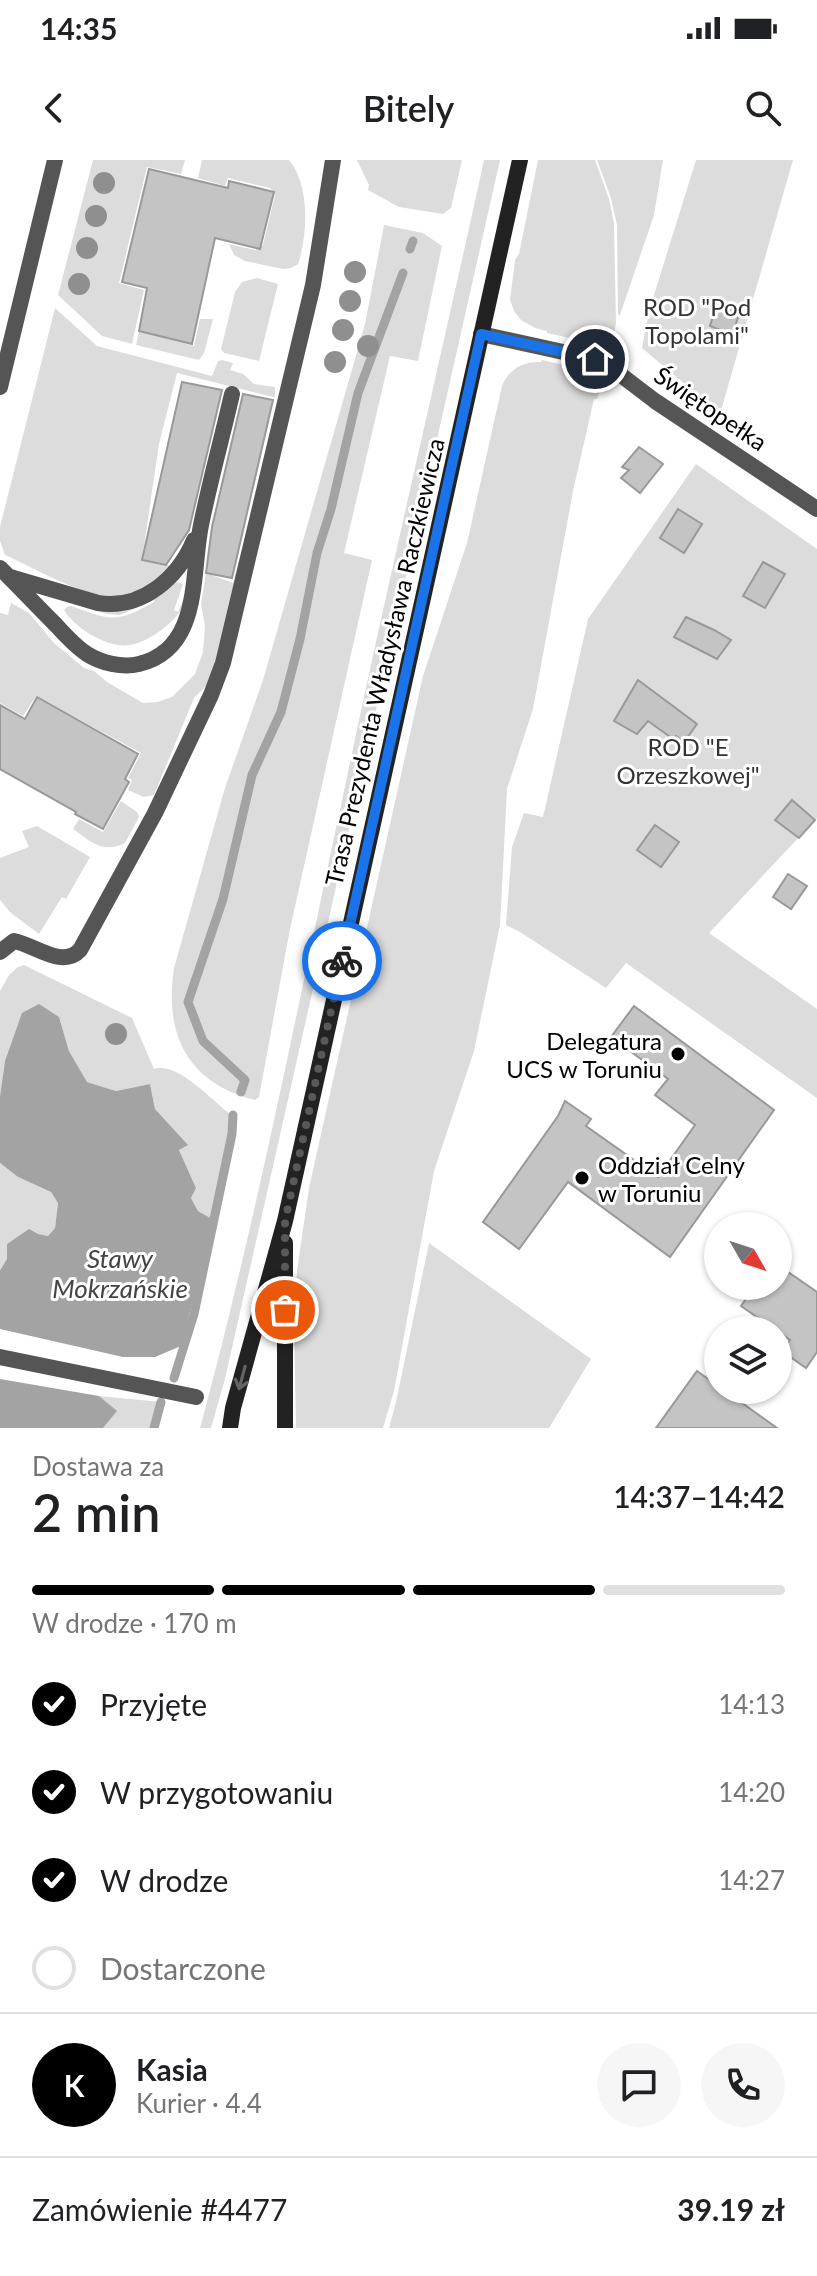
<!DOCTYPE html>
<html lang="pl">
<meta charset="utf-8">
<style>
:root{--surface:#fff;--page:#f6f6f6;--text:#202124;--muted:#757577;--line:#e0e0e0;--accent:#000}
body{margin:0;font-family:Lato,sans-serif;background:var(--page);color:var(--text);height:100vh;display:flex;flex-direction:column;font-size:30px;white-space:nowrap}
*{box-sizing:border-box;margin:0}
p{font-size:26px;color:var(--muted)}
.icon{flex:none;width:44px;height:44px;fill:none;stroke:currentColor;stroke-width:2;stroke-linecap:round;stroke-linejoin:round}
.map{position:relative;height:1268px;overflow:hidden}
.panel{display:flex;flex-direction:column;background:var(--surface);flex:1}
.panel>*{flex:none}
.needle{width:52px;rotate:129deg}
.buttons{position:absolute;left:704px;top:1052px;display:grid;gap:16px}
.buttons a{display:grid;place-items:center;width:88px;height:88px;border-radius:50%;background:var(--surface);box-shadow:0 2px 6px #0004;font-size:40px}
.pin{position:absolute;display:grid;place-items:center;width:68px;height:68px;color:#fff;margin:-34px;border:4px solid #fff;border-radius:50%;box-shadow:0 2px 8px #0007}
.courier{position:absolute;display:grid;place-items:center;width:80px;height:80px;margin:-40px;border:6px solid #1a73e8;border-radius:50%;background:#fff;color:#222;box-shadow:0 2px 10px #0007}
.headline em{font-style:normal;font-weight:600}
.headline div{display:flex;flex-direction:column-reverse}
.headline{display:flex;align-items:center;justify-content:space-between;height:136px;padding:0 32px}
h1{font-size:52px;font-weight:600;line-height:60px}
.bar{display:grid;grid-template-columns:repeat(4,1fr);gap:12px 8px;align-content:center;height:96px;padding:0 32px}
.bar i{height:10px;border-radius:6px;background:var(--line)}
.bar .active{background:var(--accent)}
.bar p{grid-column:span 4}
.line{display:flex;align-items:center;gap:20px;padding:0 32px;border-top:2px solid var(--line)}
.line div{flex:1}
.round{display:grid;place-items:center;flex:none;width:84px;height:84px;border-radius:42px;background:var(--page)}
ol{padding:0 32px;list-style:none}
li{display:flex;align-items:center;gap:24px;height:88px}
li p{margin-inline-start:auto}
li .icon{padding:8px;border-radius:50%;background:var(--accent);color:#fff;stroke-width:4}
li:last-child{color:var(--muted)}
li i{width:44px;height:44px;border:4px solid var(--line);border-radius:50%}
.status{display:flex;justify-content:space-between;align-items:center;height:56px;padding:0 40px;background:var(--surface);direction:ltr}
.status svg{height:22px;fill:currentColor}
header{display:flex;justify-content:space-between;align-items:center;height:104px;padding:0 32px;background:var(--surface);font-size:36px;font-weight:600}
.map>svg:first-child{display:block}
.green{fill:#dcdcdc}
.water{fill:#a3a3a3}
.lines{fill:none;stroke-linecap:round;stroke-linejoin:round}
.stream{stroke:#a3a3a3;stroke-width:9}
.building{fill:#c4c4c4;stroke:#999;stroke-width:2}
.street{stroke:#555;stroke-width:16}
.secondary{stroke:#222;stroke-width:16}
.tree{fill:#8f8f8f}
.oneway{stroke:#646464}
.done{stroke:#595959;stroke-width:8;stroke-dasharray:0 14.4}
.route{stroke:#1a73e8;stroke-width:10}
.poi-dot{fill:#000;stroke:#fff;stroke-width:3}
.labels{text-anchor:middle;dominant-baseline:central;stroke-width:6;stroke-linejoin:round;paint-order:stroke}
.park-label{font-size:24px;fill:#333;stroke:#fff}
.street-label{font-size:24px;fill:#000;stroke:#fff}
.poi-label{font-size:24px;fill:#000;stroke:#fff;text-anchor:end}
.water-label{font-size:26px;font-style:italic;fill:#444;stroke:#fff}
</style>
<div class="status"><b>14:35</b><svg viewBox="0 0 49 12"><path d="M0 12V9h3v3zM5 12V6h3v6zM10 12V3h3v9zM15 12V0h3v12zM26 1h20v11H26zM47 4h2v5h-2z"/></svg></div>
<header><svg class="icon" aria-label="back" viewBox="0 0 24 24"><path d="M15 5l-7 7 7 7"/></svg>Bitely<svg class="icon" aria-label="search" viewBox="0 0 24 24"><circle cx="10" cy="10" r="6"/><path d="M15 15l6 6"/></svg></header>
<div class="map">
<svg width="817" height="1268" viewBox="0 0 817 1268">
<rect width="100%" height="100%" fill="#fff"/>
<path class="green" d="M93 0H185L181 14 147 7 119 123 144 130 132 184 102 176 58 135Z
M202 0H289C310 25 308 74 298 104L291 108 283 109 245 101 234 95 229 84 255 90 263 85 275 35 270 28 228 18 225 26 198 18Z
M357 0H462L451 48 443 54 399 47 368 30 369 25Z
M484 0H500L225 1219 211 1268H200C257 1058 298 844 344 631 388 420 438 211 484 0Z
M538 0H595L609 39 614 63 616 163 614 175 616 195 597 184 547 173V171L535 168 521 160 514 151 510 140 515 100 519 94Z
M597 0H663L654 55 620 155H618L617 65 611 38Z
M696 0H793L720 254 642 188 649 151Z
M384 65 423 73 442 86 418 201 390 196 344 393 372 400 290 769 259 937 255 940C187 923 164 874 174 808L225 628 263 520 365 164Z
M257 118 278 124 259 201 224 193 221 189 235 132 242 122Z
M55 148 97 186 212 216 218 201 222 200 233 203 230 210 243 214 254 224 275 227V237L269 236 177 213 159 284 142 399 171 406C162 416 143 433 130 436 96 445 37 409 5 395L0 381V367Z
M200 159H213L204 193 199 200 136 185 139 171 194 186Z
M542 200 589 211 595 214 593 216 596 218 599 216 604 218 597 239H594L573 331 533 549 507 629 500 765 474 891 434 1011 394 1231 383 1268H296L294 1158 297 1111 309 1028 423 516 467 383 502 226C509 209 523 201 541 202Z
M696 304 817 389V658L709 773 817 849V938L626 803 606 828 520 772 506 765 512 687 524 653 543 657 588 459Z
M242 389 246 395 213 519 194 538 154 635 144 637 128 630 132 620 128 618 141 593 36 536 23 556 0 543V453L8 455 11 443 29 453 54 483 84 508 94 511 107 522 143 543 157 542 172 537 195 514 203 492 205 466 201 444 206 413 233 423Z
M172 421 183 424 174 450 178 452 184 438 185 444C176 461 150 482 130 485 109 489 74 468 64 450L67 447 71 446C112 461 116 463 154 442V440L120 455 107 454 71 442 101 451Z
M121 641 137 652 139 657 125 683C103 694 91 682 73 669L79 659 103 672Z
M37 666 90 697 66 739 62 737 39 774 11 753 0 740V698L29 687 22 671Z
M24 805 132 858 154 909C175 900 213 941 230 954L232 974 214 1060 198 1051 191 1038 196 1028 179 990 187 985 155 949 150 924 116 931 87 922 69 891 59 857 5 901 0 936V831L9 815 18 807Z
M0 1003 18 1017 51 1032 58 1042 55 1068 48 1076C34 1073 20 1076 7 1084V1099L0 1109Z
M429 1083 591 1199 549 1268H389L396 1242Z
M99 1236 161 1242 154 1268H103L116 1251Z"/>
<path class="water" d="M39 844 59 857 69 891 87 922 116 931 150 924 155 949 188 985 179 990 196 1028 191 1038 198 1051 214 1060 181 1186 155 1197H123L0 1169V1110L7 1099V1084L29 1069 38 1074 48 1076 55 1068 58 1043 51 1032 18 1017 0 1003V936L5 901 22 853Z
M0 1219 99 1236 117 1251 103 1268H0Z"/>
<g class="lines">
<path class="stream" d="M410 89 413 81
M241 932 245 920 203 881 188 842 223 739 252 615 281 552 300 479 317 393 331 349 358 233 403 113
M174 1218 194 1154 232 974 233 955
M154 1268 161 1242"/>
</g>
<path class="building" d="M149 9 228 28 229 21 274 32 260 89 215 78 192 184 139 171 147 128 122 122Z
M716 146 740 152 732 175 710 166Z
M182 222 222 230 189 370 166 405 142 400Z
M243 234 273 240 232 418 206 413 212 367Z
M639 287 663 304 640 333 621 318 629 310 622 307Z
M678 349 702 364 684 393 660 378Z
M763 402 785 414 765 448 743 436Z
M686 457 714 470 731 480 717 499 674 477Z
M638 520 697 564 684 582 676 576 673 579 648 561 637 574 614 561Z
M37 537 138 594 125 619 129 622 103 669 75 654 76 652 0 609V545L25 559Z
M792 640 815 660 799 678 775 660Z
M655 665 679 682 661 707 637 690Z
M788 714 807 726 791 749 773 737Z
M634 846 774 950 670 1097 568 1022 519 1089 483 1062 558 956 565 941 591 959 586 966 658 1017 695 965 655 935 668 919 611 877Z
M778 1105 817 1132V1192L806 1208 782 1191 790 1180 741 1146 755 1126H778Z
M697 1211 718 1226V1230H724L777 1268H656Z"/>
<g class="lines">
<path class="street" d="M481 174 595 199 613 209 655 241 817 349
M0 227 55 0
M0 408C19 427 37 446 56 465 65 475 75 486 87 494 101 503 122 508 139 504 202 489 191 413 201 365 210 321 222 278 232 234
M10 417 98 443C142 450 178 418 194 380
M0 792 14 781C35 785 62 809 80 790L155 653 211 535 223 503 313 125 333 0
M0 1197 196 1237"/>
<path class="secondary" d="M285 1083V1268
M230 1268 233 1248 285 1061 520 0"/>
</g>
<g class="tree">
<circle cx="104" cy="23" r="11"/>
<circle cx="96" cy="56" r="11"/>
<circle cx="87" cy="88" r="11"/>
<circle cx="355" cy="112" r="11"/>
<circle cx="79" cy="124" r="11"/>
<circle cx="350" cy="141" r="11"/>
<circle cx="343" cy="170" r="11"/>
<circle cx="368" cy="186" r="11"/>
<circle cx="335" cy="202" r="11"/>
<circle cx="116" cy="874" r="11"/>
</g>
<defs><path id="oneway-shaft" d="M-6 0H5M1.5-3L5.5 0L1.5 3" fill="none" stroke-width="1.6" stroke-linecap="round" stroke-linejoin="round" transform="scale(2)"/></defs>
<use class="oneway" href="#oneway-shaft" transform="translate(242 1218) rotate(105)"/>
<g class="lines">
<path class="done" d="M285 1150V1061L342 801"/>
<path class="route" d="M342 801 481 174 595 199"/>
</g>
<g class="poi-dot">
<circle cx="678" cy="894" r="8"/>
<circle cx="582" cy="1018" r="8"/>
</g>
<g class="labels">
<g class="park-label">
<text x="697" y="146">ROD "Pod<tspan x="697" dy="28">Topolami"</tspan></text>
<text x="688" y="586">ROD "E<tspan x="688" dy="28">Orzeszkowej"</tspan></text>
</g>
<g class="street-label">
<text transform="translate(711 248) rotate(34)">Świętopełka</text>
<text transform="translate(384 502) rotate(-77)">Trasa Prezydenta Władysława Raczkiewicza</text>
</g>
<g class="poi-label">
<text x="662" y="880">Delegatura<tspan x="662" dy="28">UCS w Toruniu</tspan></text>
<text x="598" y="1004" text-anchor="start">Oddział Celny<tspan x="598" dy="28">w Toruniu</tspan></text>
</g>
<g class="water-label">
<text x="120" y="1098">Stawy<tspan x="120" dy="30">Mokrzańskie</tspan></text>
</g>
</g>
</svg>
<div class="buttons">
<a><svg class="needle" viewBox="-14 -14 28 28"><path d="M0-13l5 13h-10z" fill="#e53935"/><path d="M0 13l5-13h-10z" fill="#757577"/></svg></a>
<a><svg class="icon" aria-label="layers" viewBox="0 0 24 24"><path d="M12 4l9 5-9 5-9-5zM3 14l9 5 9-5"/></svg></a>
</div>
<div class="pin" style="left:285px;top:1150px;background:#ea580c"><svg class="icon" aria-label="bag" viewBox="0 0 24 24"><path d="M5 8h14l-1 12H6zM9 8a3 3 0 0 1 6 0"/></svg></div>
<div class="pin" style="left:595px;top:199px;background:#1f2937"><svg class="icon" aria-label="home" viewBox="0 0 24 24"><path d="M3 11l9-7 9 7M6 9v11h12V9"/></svg></div>
<div class="courier" style="left:342px;top:801px"><svg class="icon" aria-label="bike" viewBox="0 0 24 24"><circle cx="6" cy="16" r="4"/><circle cx="18" cy="16" r="4"/><path d="M6 16l4-8h5l3 8M10 8l3 8H6M13 5h3"/></svg></div>
</div>
<section class="panel">
<div class="headline"><div><h1>2 min</h1><p>Dostawa za</p></div><em>14:37–14:42</em></div>
<div class="bar"><i class="active"></i><i class="active"></i><i class="active"></i><i></i><p>W drodze · 170 m</p></div>
<ol>
<li><svg class="icon" aria-label="check" viewBox="0 0 24 24"><path d="M5 12l5 5 9-10"/></svg>Przyjęte<p>14:13</p></li>
<li><svg class="icon" aria-label="check" viewBox="0 0 24 24"><path d="M5 12l5 5 9-10"/></svg>W przygotowaniu<p>14:20</p></li>
<li><svg class="icon" aria-label="check" viewBox="0 0 24 24"><path d="M5 12l5 5 9-10"/></svg>W drodze<p>14:27</p></li>
<li><i></i>Dostarczone</li>
</ol>
<div class="line" style="height:144px"><b class="round" style="background:var(--accent);color:#fff">K</b><div><b>Kasia</b><p>Kurier · 4.4</p></div><a class="round"><svg class="icon" aria-label="chat" viewBox="0 0 24 24"><path d="M4 5h16v11H9l-5 4z"/></svg></a><a class="round"><svg class="icon" aria-label="phone" viewBox="0 0 24 24"><path d="M5 4h4l2 5-3 2q2 4 5 5l2-3 5 2v4C11 20 4 13 5 4z"/></svg></a></div>
<div class="line" style="height:104px"><div>Zamówienie #4477</div><b>39.19 zł</b></div>
</section>
